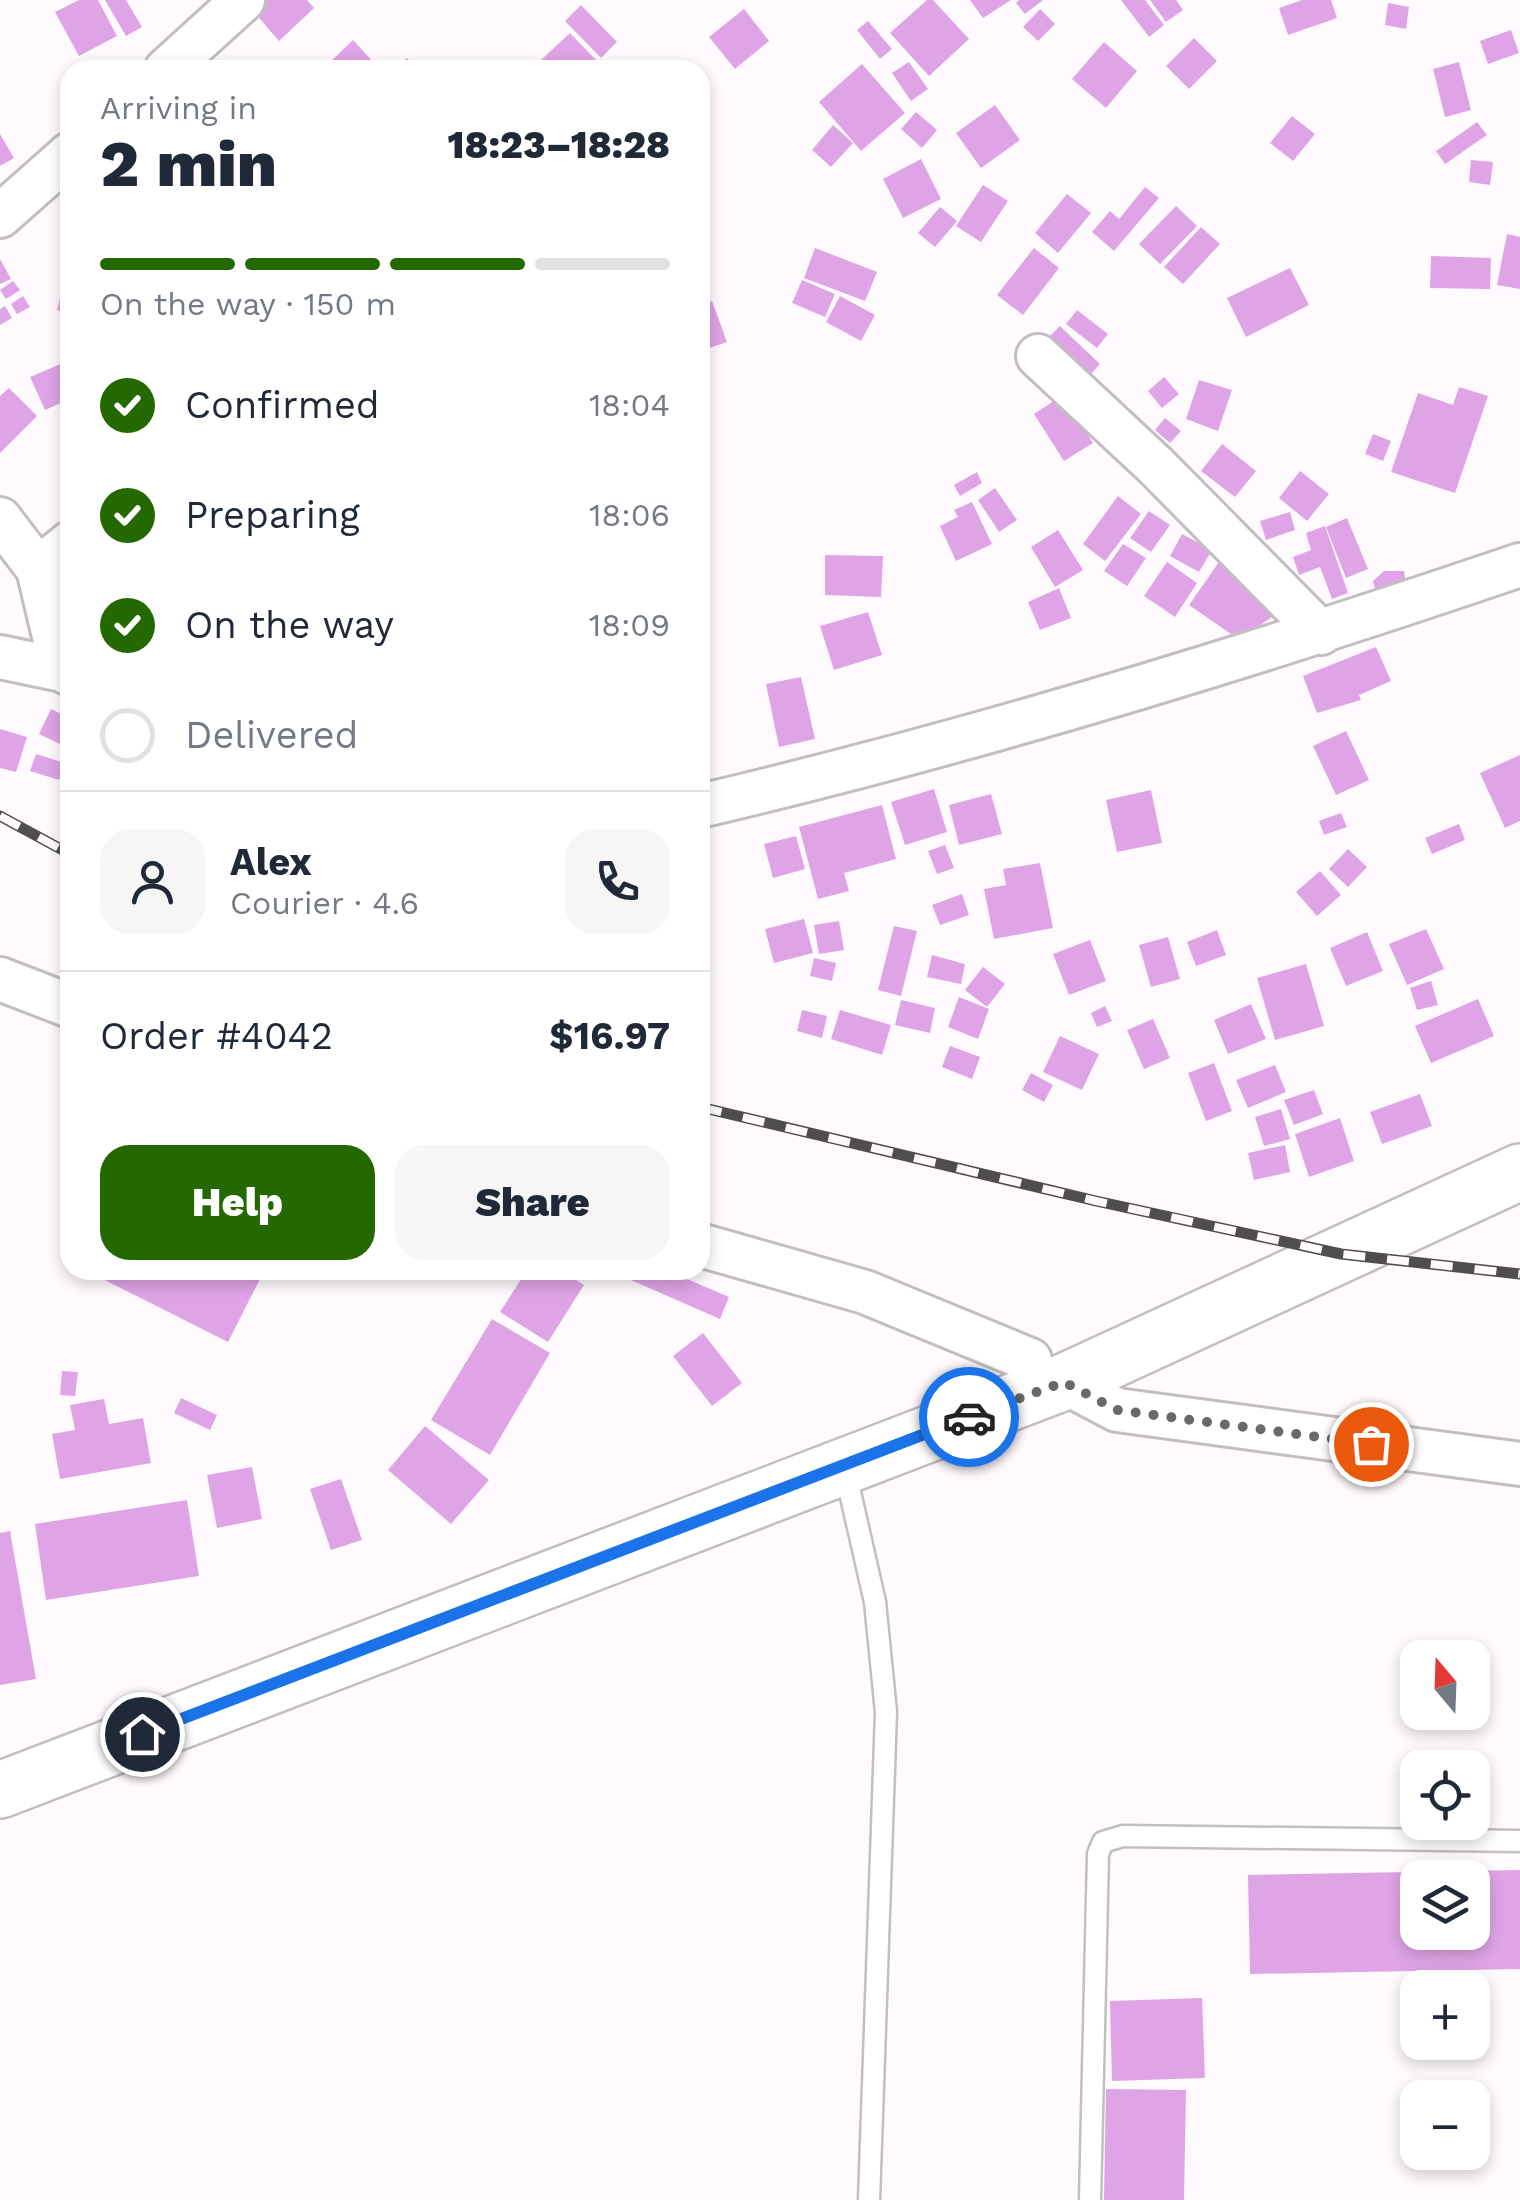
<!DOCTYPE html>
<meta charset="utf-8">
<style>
:root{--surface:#fff;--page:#f6f6f7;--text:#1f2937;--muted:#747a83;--line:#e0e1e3;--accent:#246800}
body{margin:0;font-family:"Work Sans",sans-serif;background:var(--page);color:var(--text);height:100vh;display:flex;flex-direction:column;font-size:38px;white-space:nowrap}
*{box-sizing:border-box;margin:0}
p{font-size:32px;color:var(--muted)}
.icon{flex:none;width:55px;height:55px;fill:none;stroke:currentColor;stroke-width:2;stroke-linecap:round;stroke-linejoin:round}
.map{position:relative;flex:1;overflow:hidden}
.panel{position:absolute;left:60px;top:60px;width:650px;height:1220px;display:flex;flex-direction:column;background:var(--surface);border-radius:30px;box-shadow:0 5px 15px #0003}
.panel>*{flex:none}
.needle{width:65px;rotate:341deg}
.buttons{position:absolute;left:1400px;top:1640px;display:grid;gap:20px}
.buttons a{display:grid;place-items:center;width:90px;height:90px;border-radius:20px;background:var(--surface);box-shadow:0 5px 15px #0003;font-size:50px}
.pin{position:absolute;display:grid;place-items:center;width:85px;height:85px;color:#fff;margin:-42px;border:5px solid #fff;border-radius:50%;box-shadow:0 2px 10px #0007}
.courier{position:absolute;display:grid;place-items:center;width:100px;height:100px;margin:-50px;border:8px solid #1a73e8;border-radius:50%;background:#fff;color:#222;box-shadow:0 2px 12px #0007}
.head em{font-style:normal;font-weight:800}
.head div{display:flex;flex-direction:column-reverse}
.head{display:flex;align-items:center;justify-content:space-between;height:170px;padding:0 40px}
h1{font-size:65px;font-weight:800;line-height:75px}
.bar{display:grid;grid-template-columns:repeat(4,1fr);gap:15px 10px;align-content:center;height:120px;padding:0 40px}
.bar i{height:12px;border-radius:8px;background:var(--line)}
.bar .current{background:var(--accent)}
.bar p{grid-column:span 4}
.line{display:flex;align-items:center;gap:25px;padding:0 40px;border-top:2px solid var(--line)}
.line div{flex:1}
.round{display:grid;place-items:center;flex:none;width:105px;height:105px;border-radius:30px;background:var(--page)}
ol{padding:0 40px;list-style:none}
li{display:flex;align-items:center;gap:30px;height:110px}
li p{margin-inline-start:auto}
li .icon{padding:10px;border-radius:50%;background:var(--accent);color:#fff;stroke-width:4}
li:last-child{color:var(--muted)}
li i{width:55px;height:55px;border:5px solid var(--line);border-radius:50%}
.primary-button{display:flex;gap:20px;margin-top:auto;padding:20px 40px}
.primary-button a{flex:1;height:115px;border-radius:30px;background:var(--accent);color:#fff;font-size:40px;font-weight:800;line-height:115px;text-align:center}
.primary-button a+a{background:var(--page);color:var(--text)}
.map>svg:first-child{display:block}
.building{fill:#dfa4e6;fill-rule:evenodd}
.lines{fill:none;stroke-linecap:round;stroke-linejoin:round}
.lane-casing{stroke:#c2bec2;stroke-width:25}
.street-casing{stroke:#c2bec2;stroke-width:48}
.secondary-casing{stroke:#c2bec2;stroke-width:60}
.lane{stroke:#fff;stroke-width:20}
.street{stroke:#fff;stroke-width:42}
.secondary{stroke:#fff;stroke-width:55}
.rail-casing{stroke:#4f4d4f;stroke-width:11}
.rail{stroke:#fefafe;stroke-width:8;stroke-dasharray:22;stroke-linecap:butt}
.done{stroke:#6b686b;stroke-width:10;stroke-dasharray:0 18}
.route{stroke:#1a73e8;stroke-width:12}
</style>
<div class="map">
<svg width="1520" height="2200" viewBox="0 0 1520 2200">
<rect width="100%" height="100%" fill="#fefafe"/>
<path class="building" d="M79 0H98L117 36 79 56 55 12Z
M105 0H126L142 27 126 36Z
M267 0H307L314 8 279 41 254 12Z
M927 0H933L969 39 929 76 890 33Z
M970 0H1011L983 18Z
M1019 0H1043L1025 14 1016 3Z
M1121 0H1145L1164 25 1149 37Z
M1150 0H1176L1183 10 1166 22Z
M1302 0H1331L1337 18 1288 35 1279 8Z
M1388 3 1409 7 1406 29 1385 25Z
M581 5 617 42 601 58 565 21Z
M744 9 769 41 735 69 709 37Z
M1040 9 1055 24 1038 41 1023 27Z
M868 21 892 49 880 59 857 30Z
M1511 30 1519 53 1488 64 1480 41Z
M570 33 598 62 589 70H551L541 60Z
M1194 38 1217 61 1189 89 1166 66Z
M353 40 377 66 373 70H329L326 66Z
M1104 42 1137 71 1106 108 1072 79Z
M407 58 416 70H391Z
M909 62 928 89 911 101 892 73Z
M1459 62 1471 110 1445 117 1433 69Z
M862 64 905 113 861 151 819 102Z
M995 105 1020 140 981 168 956 133Z
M916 112 937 130 922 148 901 129Z
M1292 116 1315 134 1293 161 1270 143Z
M1477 122 1487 135 1445 164 1436 151Z
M833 125 853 143 831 167 812 150Z
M0 134 14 158 0 166Z
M921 159 941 199 903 218 883 179Z
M1471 160 1493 162 1490 185 1469 182Z
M983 185 1008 201 981 242 956 226Z
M1145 187 1159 198 1114 251 1092 232 1110 211 1119 219Z
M1067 194 1091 213 1058 253 1035 233Z
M1176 206 1197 226 1160 264 1139 244Z
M940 207 957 221 935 247 918 233Z
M1201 227 1220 244 1183 284 1164 267Z
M1507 234 1520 237V289L1497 285Z
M815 248 877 272 865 301 804 278Z
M1034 248 1059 268 1023 315 997 295Z
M1431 256 1491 258 1490 289 1430 288Z
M0 259 11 279 0 284Z
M69 264H70V314L57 310Z
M1290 268 1309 305 1246 337 1227 298Z
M802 280 835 294 825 317 792 303Z
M13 281 20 290 6 299 0 290Z
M23 296 30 307 17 314 11 304Z
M840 296 875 315 861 341 826 322Z
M712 301 727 342 700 351V305Z
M5 306 12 318 0 325V309Z
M1077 310 1108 334 1097 348 1066 324Z
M1060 326 1100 364 1090 375 1049 337Z
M70 360V399L45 410 30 377Z
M1164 377 1179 394 1162 408 1148 391Z
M1199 380 1232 390 1218 431 1186 419Z
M1459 387 1488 396 1455 493 1391 472 1418 393 1453 405Z
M9 388 37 416 0 453V396Z
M1063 395 1093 443 1064 461 1034 414Z
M1165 418 1181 431 1170 443 1155 430Z
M1373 434 1391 441 1383 461 1365 454Z
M1222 444 1256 471 1235 497 1201 471Z
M1300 471 1329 494 1307 521 1279 498Z
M977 472 982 483 960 496 954 485Z
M995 488 1017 520 999 532 978 500Z
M1118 496 1141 514 1105 561 1083 544Z
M972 502 992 544 956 561 940 526 958 517 954 510Z
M1149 511 1170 525 1151 552 1130 538Z
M1290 512 1295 530 1266 540 1260 521Z
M1347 518 1368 569 1346 578 1326 527Z
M1325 526 1348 593 1332 599 1320 567 1299 575 1293 557 1311 550 1306 533Z
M1058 530 1083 570 1055 587 1031 547Z
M1182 534 1212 550 1199 572 1170 556Z
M1123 544 1146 558 1127 586 1104 571Z
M1226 552 1278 613 1259 626 1231 634 1189 605Z
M825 555 883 556 881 597 825 595Z
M1167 562 1197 583 1175 617 1144 596Z
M1384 571H1404L1407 592 1376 593 1373 581Z
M1059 588 1071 618 1040 630 1028 602Z
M868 612 882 655 834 670 820 626Z
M1376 647 1391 681 1359 695 1361 700 1317 713 1303 676Z
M801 677 815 739 779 747 766 684Z
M51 709 70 718V739L66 747 39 734Z
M0 729 27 737 16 772 0 768Z
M1346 731 1369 780 1336 795 1313 746Z
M700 737 709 782 700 783Z
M36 754 65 763 59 780 30 771Z
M1520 755V821L1505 828 1480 773Z
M934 789 947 832 905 845 891 802Z
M1151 790 1162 843 1117 852 1106 800Z
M991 794 1002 834 959 845 949 805Z
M882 805 896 859 844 873 849 891 818 899 799 827Z
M1341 813 1347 827 1324 835 1319 821Z
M1459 824 1465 840 1432 854 1425 838Z
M796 836 805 869 773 878 764 844Z
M945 845 954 868 937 874 928 851Z
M1348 849 1367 867 1348 887 1329 869Z
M1040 863 1053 928 994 939 984 889 1006 885 1003 869Z
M1320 871 1341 895 1317 916 1296 892Z
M962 894 969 915 940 925 932 905Z
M804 919 813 953 774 963 765 929Z
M839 921 844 950 819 954 814 925Z
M894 926 917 931 901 996 878 990Z
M1426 929 1444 969 1407 985 1389 944Z
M1217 930 1226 955 1196 966 1187 942Z
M1367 932 1383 971 1346 986 1330 948Z
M1168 937 1180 979 1151 987 1139 945Z
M1090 940 1106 981 1069 995 1053 954Z
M932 955 965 964 961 984 927 977Z
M814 958 836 963 832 981 810 976Z
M1306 964 1324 1026 1275 1040 1257 978Z
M983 967 1005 984 987 1007 965 990Z
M1431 981 1438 1005 1417 1010 1410 988Z
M959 997 989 1009 978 1039 948 1027Z
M1478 999 1494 1036 1431 1063 1415 1026Z
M901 1000 935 1008 930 1033 895 1025Z
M1251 1004 1266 1039 1228 1054 1214 1020Z
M1105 1006 1112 1021 1097 1027 1091 1013Z
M802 1010 827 1016 822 1038 797 1031Z
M840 1010 891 1025 882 1055 831 1039Z
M1153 1019 1170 1058 1144 1069 1127 1030Z
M1060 1036 1099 1054 1082 1090 1043 1072Z
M950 1046 980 1057 972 1079 942 1067Z
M1214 1063 1232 1111 1206 1121 1188 1073Z
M1275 1065 1286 1092 1248 1108 1236 1080Z
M1031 1073 1053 1085 1044 1102 1022 1090Z
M1314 1090 1323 1114 1294 1125 1284 1100Z
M1420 1094 1432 1126 1382 1144 1370 1112Z
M1281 1109 1290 1139 1264 1146 1255 1117Z
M1340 1118 1354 1161 1309 1177 1295 1134Z
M1285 1145 1290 1172 1254 1180 1248 1153Z
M85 1270H252L262 1275 228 1342Z
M527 1270H560L584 1285 548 1342 500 1312Z
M608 1270H666L729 1297 720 1319Z
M492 1319 550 1353 490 1455 431 1420Z
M703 1333 742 1383 712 1406 673 1356Z
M62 1371 78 1372 75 1396 60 1395Z
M181 1398 217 1415 210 1430 174 1413Z
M104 1399 109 1424 143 1418 151 1463 60 1479 52 1434 75 1430 70 1405Z
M425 1426 489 1480 451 1524 388 1470Z
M252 1467 262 1519 217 1528 207 1475Z
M341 1479 362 1540 331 1550 310 1489Z
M187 1500 199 1576 46 1600 35 1524Z
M10 1531 36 1679 0 1685V1533Z
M1520 1870V1969L1250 1974 1248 1875ZM1418 1878H1472V1932H1418Z
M1202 1998 1205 2078 1112 2081 1110 2001Z
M1106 2089 1186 2090 1184 2200H1104Z"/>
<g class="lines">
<defs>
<path id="lane" d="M844 1466 875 1602 886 1712 869 2200
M1090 2200 1098 1854 1103 1842 1123 1836 1520 1841"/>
<path id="street" d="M166 70 243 0
M0 216 70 154
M1038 356 1156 466 1321 633
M0 519 38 569 62 670 70 674
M38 569 70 543
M0 657 62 670
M700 806C977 741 1250 657 1520 565
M0 979 70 1006
M700 1245 865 1292 1030 1360
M1064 1382 1117 1410 1520 1464"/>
<path id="secondary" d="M0 1790 1064 1382 1520 1172"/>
</defs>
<use href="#lane" class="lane-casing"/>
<use href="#street" class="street-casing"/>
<use href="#secondary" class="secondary-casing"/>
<use href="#lane" class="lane"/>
<use href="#street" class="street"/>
<use href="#secondary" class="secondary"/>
<defs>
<path id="rail" d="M0 816 70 854
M700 1107 1096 1201 1341 1254 1520 1274"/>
</defs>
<use href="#rail" class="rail-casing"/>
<use href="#rail" class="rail"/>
</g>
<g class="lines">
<path class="done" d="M969 1417 1064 1382 1117 1410 1371 1444"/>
<path class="route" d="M142 1734 969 1417"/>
</g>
</svg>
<div class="buttons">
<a><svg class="needle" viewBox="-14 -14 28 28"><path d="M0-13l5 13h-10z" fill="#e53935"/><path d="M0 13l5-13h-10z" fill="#747a83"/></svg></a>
<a><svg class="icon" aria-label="locate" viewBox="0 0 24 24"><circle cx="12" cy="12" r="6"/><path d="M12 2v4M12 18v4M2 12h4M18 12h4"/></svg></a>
<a><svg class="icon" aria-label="layers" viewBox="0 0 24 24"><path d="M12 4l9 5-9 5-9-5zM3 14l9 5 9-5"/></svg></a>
<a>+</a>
<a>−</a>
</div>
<div class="pin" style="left:1371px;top:1444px;background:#ea580c"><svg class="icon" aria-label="bag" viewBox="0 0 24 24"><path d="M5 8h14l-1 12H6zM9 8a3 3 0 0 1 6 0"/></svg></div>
<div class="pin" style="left:142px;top:1734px;background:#1f2937"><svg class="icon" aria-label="home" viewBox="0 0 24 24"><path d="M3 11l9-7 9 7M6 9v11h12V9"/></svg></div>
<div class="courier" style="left:969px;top:1417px"><svg class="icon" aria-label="car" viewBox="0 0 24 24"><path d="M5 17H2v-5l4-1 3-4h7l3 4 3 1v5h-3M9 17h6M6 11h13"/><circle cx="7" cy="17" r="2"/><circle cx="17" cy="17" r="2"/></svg></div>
<section class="panel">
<div class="head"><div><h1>2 min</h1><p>Arriving in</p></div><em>18:23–18:28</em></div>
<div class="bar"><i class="current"></i><i class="current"></i><i class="current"></i><i></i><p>On the way · 150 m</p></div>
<ol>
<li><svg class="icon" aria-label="check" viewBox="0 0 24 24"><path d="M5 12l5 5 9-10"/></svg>Confirmed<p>18:04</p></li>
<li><svg class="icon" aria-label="check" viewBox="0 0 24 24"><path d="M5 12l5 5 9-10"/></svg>Preparing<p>18:06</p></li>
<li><svg class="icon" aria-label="check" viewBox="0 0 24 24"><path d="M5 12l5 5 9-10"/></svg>On the way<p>18:09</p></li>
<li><i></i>Delivered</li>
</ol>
<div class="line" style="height:180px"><a class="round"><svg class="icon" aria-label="person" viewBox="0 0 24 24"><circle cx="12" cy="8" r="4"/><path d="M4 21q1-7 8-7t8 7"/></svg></a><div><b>Alex</b><p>Courier · 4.6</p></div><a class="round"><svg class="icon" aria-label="phone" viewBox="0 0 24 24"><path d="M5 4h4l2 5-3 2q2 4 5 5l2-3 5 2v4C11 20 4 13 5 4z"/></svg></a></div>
<div class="line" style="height:130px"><div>Order #4042</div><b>$16.97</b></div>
<div class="primary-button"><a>Help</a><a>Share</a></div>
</section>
</div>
